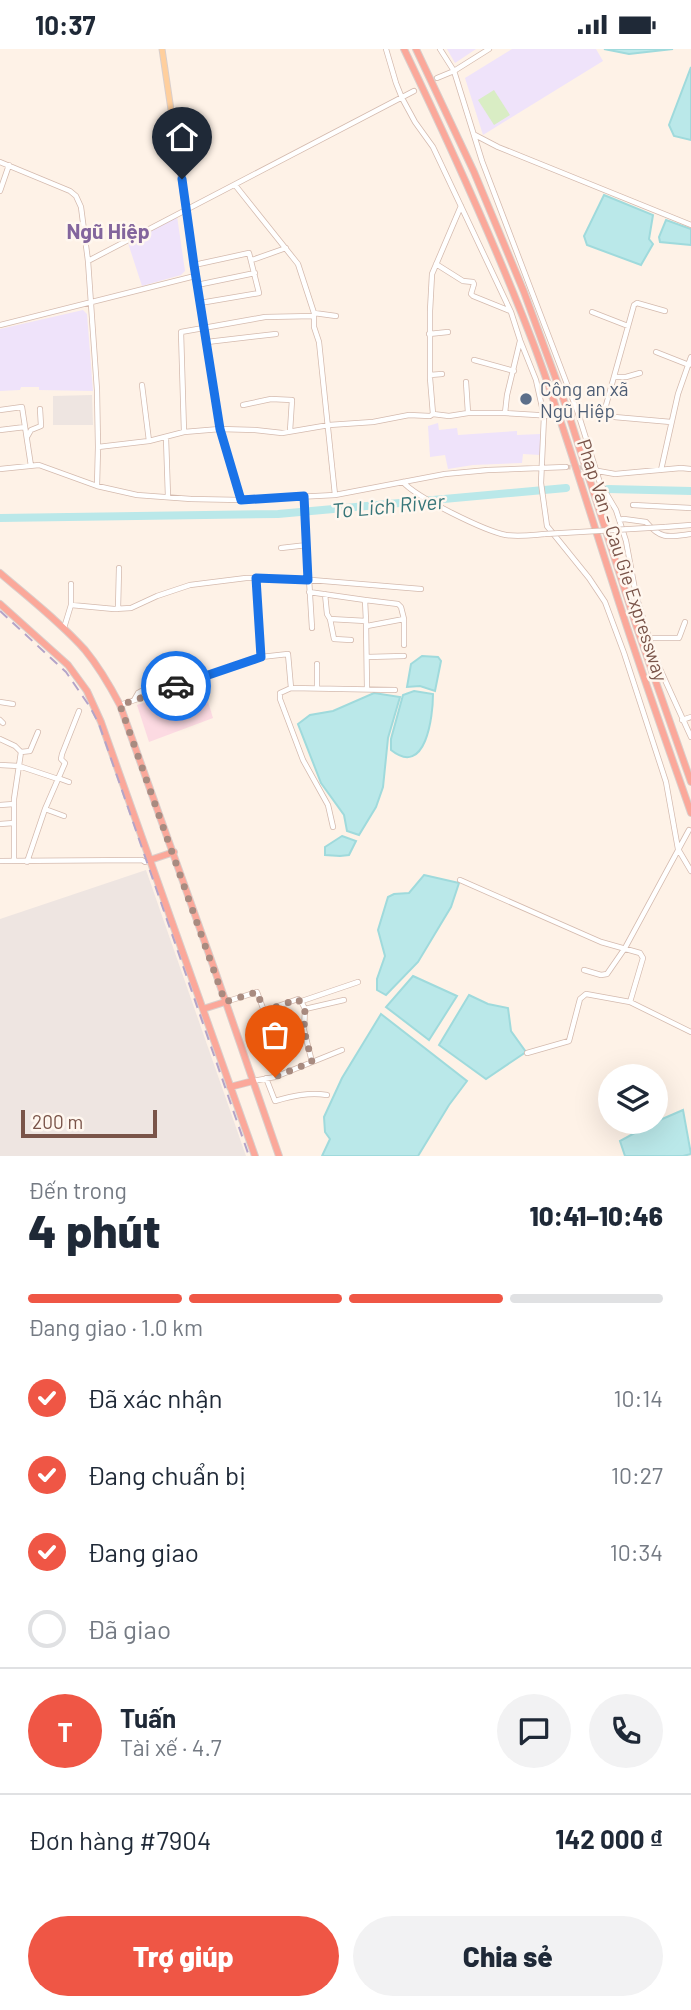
<!DOCTYPE html>
<html lang="vi">
<meta charset="utf-8">
<style>
:root{--surface:#fff;--page:#f2f2f3;--text:#1f2937;--muted:#747a83;--line:#e0e1e3;--accent:#ef5645}
body{margin:0;font-family:Barlow,sans-serif;background:var(--page);color:var(--text);height:100vh;display:flex;flex-direction:column;font-size:26px;white-space:nowrap}
*{box-sizing:border-box;margin:0}
p{font-size:23px;color:var(--muted)}
.icon{flex:none;width:38px;height:38px;fill:none;stroke:currentColor;stroke-width:2;stroke-linecap:round;stroke-linejoin:round}
.map{position:relative;height:1107px;overflow:hidden}
.details{display:flex;flex-direction:column;background:var(--surface);flex:1}
.details>*{flex:none}
.controls{position:absolute;left:598px;top:1015px;display:grid;gap:14px}
.controls a{display:grid;place-items:center;width:70px;height:70px;border-radius:50%;background:var(--surface);box-shadow:0 7px 28px #0002;font-size:35px}
.scale{position:absolute;left:21px;bottom:18px;width:136px;box-sizing:border-box;padding-left:7px;border:4px solid #7a5449;border-top:0;font-size:19px;line-height:24px;white-space:nowrap;color:#7a5449;-webkit-text-stroke:5px #fff7ef;paint-order:stroke}
.pin{position:absolute;display:grid;place-items:center;width:60px;height:60px;color:#fff;margin:-72px -30px;border-radius:50% 50% 50% 0;rotate:-45deg;box-shadow:0 0 7px #0007}
.pin .icon{rotate:45deg}
.courier{position:absolute;display:grid;place-items:center;width:70px;height:70px;margin:-35px;border:5px solid #1a73e8;border-radius:50%;background:#fff;color:#222;box-shadow:0 2px 9px #0007}
.summary em{font-style:normal;font-weight:800}
.summary div{display:flex;flex-direction:column-reverse}
.summary{display:flex;align-items:center;justify-content:space-between;height:119px;padding:0 28px}
h1{font-size:46px;font-weight:800;line-height:52px}
.bar{display:grid;grid-template-columns:repeat(4,1fr);gap:10px 7px;align-content:center;height:84px;padding:0 28px}
.bar i{height:9px;border-radius:5px;background:var(--line)}
.bar .active{background:var(--accent)}
.bar p{grid-column:span 4}
.line{display:flex;align-items:center;gap:18px;padding:0 28px;border-top:2px solid var(--line)}
.line div{flex:1}
.round{display:grid;place-items:center;flex:none;width:74px;height:74px;border-radius:37px;background:var(--page)}
ol{padding:0 28px;list-style:none}
li{display:flex;align-items:center;gap:21px;height:77px}
li p{margin-inline-start:auto}
li .icon{padding:7px;border-radius:50%;background:var(--accent);color:#fff;stroke-width:4}
li:last-child{color:var(--muted)}
li i{width:38px;height:38px;border:4px solid var(--line);border-radius:50%}
.button{display:flex;gap:14px;margin-top:auto;padding:14px 28px}
.button a{flex:1;height:80px;border-radius:42px;background:var(--accent);color:#fff;font-size:28px;font-weight:800;line-height:80px;text-align:center}
.button a+a{background:var(--page);color:var(--text)}
.status{display:flex;justify-content:space-between;align-items:center;height:49px;padding:0 35px;background:var(--surface);direction:ltr}
.status svg{height:19px;fill:currentColor}
.map>svg:first-child{display:block}
.industrial{fill:#eee5e1}
.education{fill:#efe3fa}
.medical{fill:#fcdae2}
.green{fill:#d9edc4}
.water{fill:#bae8e9;stroke:#9fdadc;stroke-width:2}
.lines{fill:none;stroke-linecap:round;stroke-linejoin:round}
.river{stroke:#bae8e9;stroke-width:8}
.minor-tunnel{stroke:#ddcac0;stroke-width:4.5;stroke-dasharray:4.5 2;stroke-linecap:butt}
.minor-casing{stroke:#d4baae;stroke-width:6}
.major-casing{stroke:#dacfcc;stroke-width:7}
.highway-casing{stroke:#dacfcc;stroke-width:8}
.minor{stroke:#fff;stroke-width:4.5}
.major{stroke:#ffcf9d;stroke-width:5}
.highway{stroke:#fba89a;stroke-width:6}
.rail{stroke:#b3a4c9;stroke-width:2;stroke-dasharray:10 7;stroke-linecap:butt}
.minor-bridge-casing{stroke:#d4baae;stroke-width:6;stroke-linecap:butt}
.minor-bridge{stroke:#fff;stroke-width:4.5}
.done{stroke:#a88b80;stroke-width:7;stroke-dasharray:0 12.6}
.route{stroke:#1a73e8;stroke-width:9}
.service-dot{fill:#5c6f8a;stroke:#fff7ef;stroke-width:2.5}
.labels{text-anchor:middle;dominant-baseline:central;stroke-width:5;stroke-linejoin:round;paint-order:stroke}
.service-label{font-size:19px;fill:#4e5e75;stroke:#fff7ef;text-anchor:start}
.street-label{font-size:19px;fill:#7a5449;stroke:#fff7ef}
.neighbourhood-label{font-size:21px;font-weight:bold;fill:#83659d;stroke:#fff7ef}
.water-label{font-size:21px;font-style:italic;fill:#387679;stroke:#fff7ef}
</style>
<div class="status"><b>10:37</b><svg viewBox="0 0 49 12"><path d="M0 12V9h3v3zM5 12V6h3v6zM10 12V3h3v9zM15 12V0h3v12zM26 1h20v11H26zM47 4h2v5h-2z"/></svg></div>
<div class="map">
<svg width="691" height="1107" viewBox="0 0 691 1107">
<rect width="100%" height="100%" fill="#fef2e7"/>
<path class="industrial" d="M92 346 93 376H53V347Z
M146 821 246 1107H0V870Z"/>
<path class="education" d="M447 0H476L455 14Z
M512 0H596L603 12 483 86 465 29Z
M177 167 185 222 181 226 142 237 128 194Z
M83 261 87 265 93 342 39 341V338H21L20 341 0 342V280Z
M438 374 439 381 457 379 458 386 517 382V386L540 385V406L523 405 522 414 473 416 448 420 445 406 430 408 428 377Z"/>
<path class="medical" d="M202 633 213 669 149 693 137 656Z"/>
<path class="green" d="M494 41 510 66 494 76 478 51Z"/>
<path class="water" d="M604 0H673L629 5Z
M691 18V91L674 87 669 76Z
M604 146 653 166 649 190 653 195 641 216 587 196 584 187Z
M666 171 691 180V196L660 193 659 188Z
M422 607 438 608 441 612 435 642 420 637 407 638 411 615Z
M414 642 433 645C433 667 426 729 391 701V690L403 646Z
M374 644 400 648 388 689 383 738 376 758 359 786 347 782 344 766 321 734 298 675 310 666 333 662Z
M342 787 356 792 349 806 340 807 325 806V798Z
M424 826 459 834 451 858 418 913 386 946 377 941V930L385 907 378 881 388 848 394 845 409 844Z
M413 927 457 947 429 991 386 958Z
M469 946 488 955 508 959 511 982 526 1003 486 1030 439 996Z
M381 965 467 1032 449 1056 418 1107H322L330 1090 325 1083 324 1068 342 1029Z
M683 1061 691 1105 683 1107H625L620 1092 653 1074Z"/>
<g class="lines">
<path class="river" d="M608 440 691 442
M0 469 278 465 566 439"/>
<path class="minor-tunnel" d="M557 367 576 366
M566 418 594 419"/>
<defs>
<path id="minor" d="M386 0 396 34 402 49 415 73 433 98 511 263 520 291 536 331 544 367 541 434 547 477 589 529 605 553 624 604 666 733 678 800 691 822
M440 0 454 22 482 112 578 364 600 434 616 461 626 492 636 546 655 609 691 688
M437 29 454 22 489 0
M475 86 498 98 691 176
M0 113 70 142 76 147 81 158 88 212 97 341 98 398 97 437
M235 136 298 215 314 264V278L319 293 335 446
M0 142 9 116
M252 211 286 199
M88 212 414 42
M436 215 463 232 473 233 474 235 471 245 473 247 510 262
M194 216 249 204 259 244 200 254
M197 236 255 224
M665 262 637 254 634 256 603 367 671 373
M592 263 628 277
M314 264 336 267
M0 276 195 227
M429 285 448 283
M207 293 276 285
M656 303 689 316
M474 311 514 322
M430 326 442 325
M616 328H626L640 324
M466 333 468 364
M142 336 149 392
M243 356 271 350 292 351 290 382
M0 361 22 358 31 417
M505 364 507 346 520 292
M433 365 430 329V262L432 225 461 157
M0 381 25 378
M184 383 181 283 265 268 314 267
M27 388 31 381 41 377 40 360
M166 389 168 448
M98 398 149 392 184 383 220 380 255 381 282 384 329 376 373 373 409 366 430 367 433 365 449 367 468 364H505L553 367
M0 420 39 416 97 437 137 446 191 450 241 451 335 446 445 425 488 421 566 418
M661 421 678 345 691 308
M598 422 615 425 681 419 691 420
M403 433C417 449 485 482 506 486 519 488 532 486 545 485
M304 447 312 579
M633 456 691 459
M619 471 624 470 646 473C661 491 669 488 691 485
M665 478 691 476
M281 499 307 496
M256 529 261 608
M309 543 365 551 366 572
M325 545 327 565 330 570 366 572 367 640
M365 551 398 555 401 558 404 570
M71 556 114 560 131 559 157 547 190 536 246 529H287L421 540
M118 560 119 519
M330 570 334 590 351 591
M367 577 404 570V596
M64 579 71 556V535
M649 589H679L685 573
M367 608 404 607
M317 615V639
M291 639 395 641
M134 651 138 644 186 618
M0 653 13 655
M120 656 261 608 288 605 291 639 280 644V650L303 711 328 756 333 778
M0 671 3 674
M682 671 691 668
M0 690 15 697 21 703 30 702 38 683
M0 716 19 717 58 730
M58 729 69 733
M0 756 14 755
M45 760 64 767
M0 775 14 774
M14 811V750L21 703
M0 812 142 811 145 813 150 811
M27 813 45 760 65 714 61 710 62 705 79 662
M460 831 601 893 640 904 643 909 630 953
M584 921 601 926 607 925 625 899 689 781
M225 953 257 943 264 962 298 950 299 953 358 933
M305 960 344 951
M304 981 312 1013
M275 990 304 981 305 960 301 952
M527 1004 569 992 580 950 586 945 630 953 691 983
M266 1029 275 1052C292 1047 309 1043 327 1046
M253 1032 275 1028 342 1001"/>
<path id="major" d="M162 0 194 216 220 380 241 451"/>
<path id="highway" d="M404 0C450 96 494 192 532 291 563 372 587 456 614 538 638 614 665 689 691 764
M416 0 474 123 524 243 567 360 637 579 691 733
M0 524C29 549 60 573 85 601 99 618 110 637 120 656L214 919 279 1107
M0 555 68 616 87 642 101 673 255 1107
M150 811 174 803
M203 960 225 953
M230 1038 253 1032"/>
</defs>
<use href="#minor" class="minor-casing"/>
<use href="#major" class="major-casing"/>
<use href="#highway" class="highway-casing"/>
<use href="#minor" class="minor"/>
<use href="#major" class="major"/>
<use href="#highway" class="highway"/>
<path class="rail" d="M0 562 66 623 90 658 99 675 249 1107"/>
<defs>
<path id="minor-bridge" d="M545 485 665 478"/>
</defs>
<use href="#minor-bridge" class="minor-bridge-casing"/>
<use href="#minor-bridge" class="minor-bridge"/>
</g>
<g class="lines">
<path class="done" d="M176 637 120 656 225 953 257 943 264 962 298 950 305 960 304 981 312 1013 275 1028"/>
<path class="route" d="M176 637 261 608 256 529 308 531 304 447 241 451 220 380 194 216 182 130"/>
</g>
<circle class="service-dot" cx="526" cy="350" r="7"/>
<g class="labels">
<g class="service-label">
<text x="540" y="339">Công an xã<tspan x="540" dy="22">Ngũ Hiệp</tspan></text>
</g>
<g class="street-label">
<text transform="translate(623 511) rotate(72)">Phap Van - Cau Gie Expressway</text>
</g>
<g class="neighbourhood-label">
<text x="108" y="181">Ngũ Hiệp</text>
</g>
<g class="water-label">
<text transform="translate(388 456) rotate(-5)">To Lich River</text>
</g>
</g>
</svg>
<div class="controls">
<a><svg class="icon" aria-label="layers" viewBox="0 0 24 24"><path d="M12 4l9 5-9 5-9-5zM3 14l9 5 9-5"/></svg></a>
</div>
<div class="scale">200 m</div>
<div class="pin" style="left:275px;top:1028px;background:#ea580c"><svg class="icon" aria-label="bag" viewBox="0 0 24 24"><path d="M5 8h14l-1 12H6zM9 8a3 3 0 0 1 6 0"/></svg></div>
<div class="pin" style="left:182px;top:130px;background:#1f2937"><svg class="icon" aria-label="home" viewBox="0 0 24 24"><path d="M3 11l9-7 9 7M6 9v11h12V9"/></svg></div>
<div class="courier" style="left:176px;top:637px"><svg class="icon" aria-label="car" viewBox="0 0 24 24"><path d="M5 17H2v-5l4-1 3-4h7l3 4 3 1v5h-3M9 17h6M6 11h13"/><circle cx="7" cy="17" r="2"/><circle cx="17" cy="17" r="2"/></svg></div>
</div>
<section class="details">
<div class="summary"><div><h1>4 phút</h1><p>Đến trong</p></div><em>10:41–10:46</em></div>
<div class="bar"><i class="active"></i><i class="active"></i><i class="active"></i><i></i><p>Đang giao · 1.0 km</p></div>
<ol>
<li><svg class="icon" aria-label="check" viewBox="0 0 24 24"><path d="M5 12l5 5 9-10"/></svg>Đã xác nhận<p>10:14</p></li>
<li><svg class="icon" aria-label="check" viewBox="0 0 24 24"><path d="M5 12l5 5 9-10"/></svg>Đang chuẩn bị<p>10:27</p></li>
<li><svg class="icon" aria-label="check" viewBox="0 0 24 24"><path d="M5 12l5 5 9-10"/></svg>Đang giao<p>10:34</p></li>
<li><i></i>Đã giao</li>
</ol>
<div class="line" style="height:126px"><b class="round" style="background:var(--accent);color:#fff">T</b><div><b>Tuấn</b><p>Tài xế · 4.7</p></div><a class="round"><svg class="icon" aria-label="chat" viewBox="0 0 24 24"><path d="M4 5h16v11H9l-5 4z"/></svg></a><a class="round"><svg class="icon" aria-label="phone" viewBox="0 0 24 24"><path d="M5 4h4l2 5-3 2q2 4 5 5l2-3 5 2v4C11 20 4 13 5 4z"/></svg></a></div>
<div class="line" style="height:91px"><div>Đơn hàng #7904</div><b>142 000 ₫</b></div>
<div class="button"><a>Trợ giúp</a><a>Chia sẻ</a></div>
</section>
